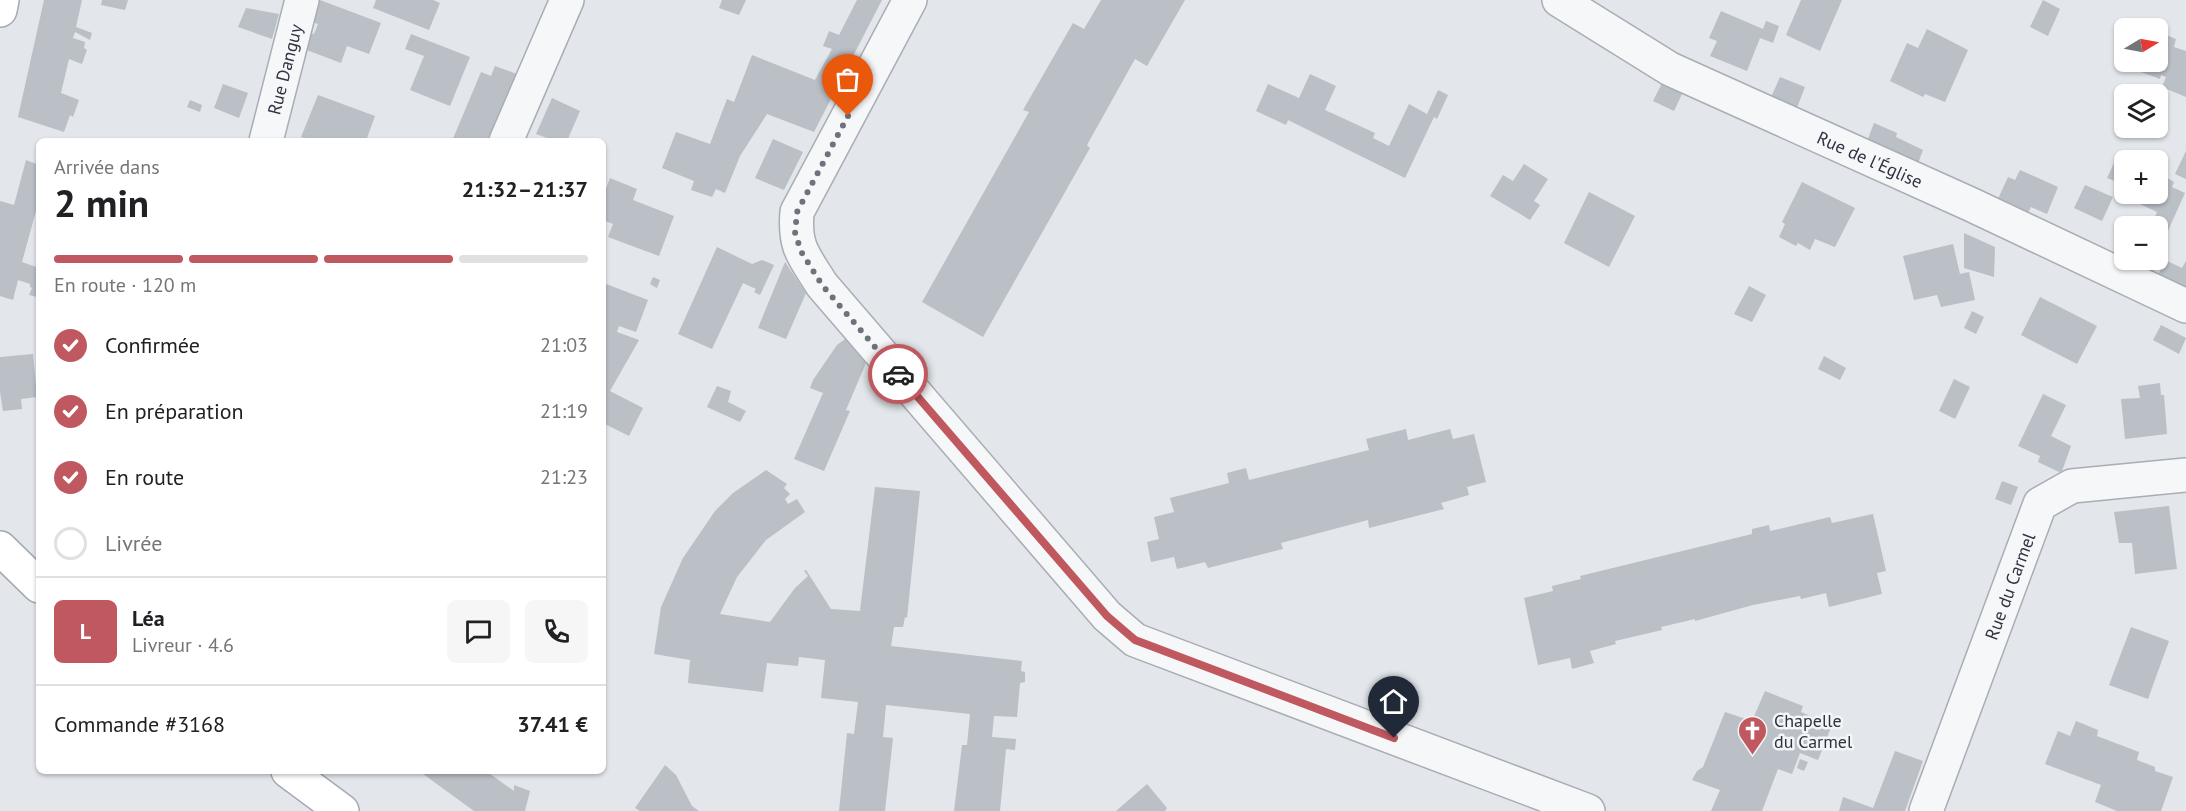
<!DOCTYPE html>
<html lang="fr">
<meta charset="utf-8">
<style>
:root{--surface:#fff;--page:#f6f6f6;--text:#202124;--muted:#757577;--line:#e0e0e0;--accent:#c05860}
body{margin:0;font-family:"PT Sans",sans-serif;background:var(--page);color:var(--text);height:100vh;display:flex;flex-direction:column;font-size:22px;white-space:nowrap}
*{box-sizing:border-box;margin:0}
p{font-size:20px;color:var(--muted)}
.icon{flex:none;width:33px;height:33px;fill:none;stroke:currentColor;stroke-width:2;stroke-linecap:round;stroke-linejoin:round}
.map{position:relative;flex:1;overflow:hidden}
.panel{position:absolute;left:36px;top:138px;width:570px;height:636px;display:flex;flex-direction:column;background:var(--surface);border-radius:9px;box-shadow:0 2px 4px #0004}
.panel>*{flex:none}
.needle{width:39px;rotate:80deg}
.tools{position:absolute;left:2114px;top:18px;display:grid;gap:12px}
.tools a{display:grid;place-items:center;width:54px;height:54px;border-radius:9px;background:var(--surface);box-shadow:0 2px 4px #0004;font-size:30px}
.pin{position:absolute;display:grid;place-items:center;width:51px;height:51px;color:#fff;margin:-62px -26px;border-radius:50% 50% 50% 0;rotate:-45deg;box-shadow:0 0 6px #0007}
.pin .icon{rotate:45deg}
.courier{position:absolute;display:grid;place-items:center;width:60px;height:60px;margin:-30px;border:4px solid #c05860;border-radius:50%;background:#fff;color:#222;box-shadow:0 2px 8px #0007}
.overview em{font-style:normal;font-weight:700}
.overview div{display:flex;flex-direction:column-reverse}
.overview{display:flex;align-items:center;justify-content:space-between;height:102px;padding:0 18px}
h1{font-size:39px;font-weight:700;line-height:45px}
.bar{display:grid;grid-template-columns:repeat(4,1fr);gap:9px 6px;align-content:center;height:72px;padding:0 18px}
.bar i{height:8px;border-radius:4px;background:var(--line)}
.bar .current{background:var(--accent)}
.bar p{grid-column:span 4}
.line{display:flex;align-items:center;gap:15px;padding:0 18px;border-top:2px solid var(--line)}
.line div{flex:1}
.round{display:grid;place-items:center;flex:none;width:63px;height:63px;border-radius:9px;background:var(--page)}
ol{padding:0 18px;list-style:none}
li{display:flex;align-items:center;gap:18px;height:66px}
li p{margin-inline-start:auto}
li .icon{padding:6px;border-radius:50%;background:var(--accent);color:#fff;stroke-width:4}
li:last-child{color:var(--muted)}
li i{width:33px;height:33px;border:3px solid var(--line);border-radius:50%}
.map>svg:first-child{display:block}
.building{fill:#bbbfc6}
.lines{fill:none;stroke-linecap:round;stroke-linejoin:round}
.minor-casing{stroke:#a9adb4;stroke-width:36}
.major-casing{stroke:#a4a9b4;stroke-width:36}
.minor{stroke:#f6f7f9;stroke-width:33}
.major{stroke:#fff;stroke-width:33}
.done{stroke:#6d727c;stroke-width:6;stroke-dasharray:0 10.8}
.route{stroke:#c05860;stroke-width:8}
.labels{text-anchor:middle;dominant-baseline:central;stroke-width:5;stroke-linejoin:round;paint-order:stroke}
.street-label{font-size:18px;fill:#2d3340;stroke:#f3f5f7}
.poi-label{font-size:18px;fill:#2d3340;stroke:#f3f5f7;text-anchor:start}
</style>
<div class="map">
<svg width="2186" height="811" viewBox="0 0 2186 811">
<rect width="100%" height="100%" fill="#e3e6ea"/>
<path class="building" d="M44 0H82L76 27 92 33 90 40 75 32 73 38 85 42 84 48 87 50 82 64 69 59 61 93 79 100 73 117 70 115 64 132 18 117Z
M102 0H128L125 10 101 5Z
M307 0H320L381 23 369 54 347 46 341 63 296 46 300 29 314 34 318 24 302 19Z
M376 0H433L440 3 429 30 373 8Z
M722 0H746L739 15 719 8Z
M857 0H882L814 132 767 114 740 156 725 193 716 189 712 197 691 190 694 181 662 168 676 132 710 144 727 99 734 102 752 55 815 80 832 49 823 46 829 31 839 35Z
M1101 0H1185L1147 66 1135 59 1087 145 1090 148 983 337 922 302 1029 112 1023 110 1073 23 1084 29Z
M1801 0H1842L1820 51 1786 35Z
M2043 0 2060 9 2048 36 2030 27Z
M246 8 279 14 272 39 238 27Z
M1721 11 1763 29 1766 21 1779 26 1773 43 1760 38 1747 71 1710 56 1717 41 1709 38Z
M1927 29 1968 50 1945 102 1925 94 1923 97 1890 81 1907 43 1918 48Z
M2157 31 2176 39 2174 47 2186 51V97L2162 87 2166 77 2161 75 2160 79 2130 68 2133 62H2157Z
M411 34 470 57 450 106 410 90 424 56 405 49Z
M495 66 517 74 487 141H452L481 72 491 76Z
M1310 74 1336 86 1325 110 1375 133 1373 138 1389 146 1409 104 1427 114 1438 90 1448 95 1437 119 1434 117 1405 178 1288 120 1286 125 1256 111 1268 84 1299 98Z
M1780 77 1805 87 1795 113 1769 102Z
M1662 83 1683 92 1674 111 1653 101Z
M223 84 248 93 239 118 214 108Z
M318 95 375 116 366 141H313L301 137Z
M552 98 580 111 567 141H555L536 134Z
M190 100 202 105 200 112 187 107Z
M1874 123 1897 133 1896 137 1923 150 1917 166 1866 144Z
M773 139 803 152 784 190 755 178Z
M2186 151V179L2175 174Z
M26 160 39 165V200L22 262 39 268V291L37 297 29 295 32 288 30 287V284L18 280 13 300 0 296V201L14 205Z
M2114 163 2123 168 2117 182 2107 178Z
M1524 164 1548 179 1534 201 1540 205 1530 220 1490 196 1503 175 1513 181Z
M2020 170 2058 187 2047 214 2031 207 2027 215 1997 201 2008 177 2015 180Z
M2157 172 2174 182 2172 187 2185 193 2166 235 2157 232V226H2151L2157 212 2123 196 2124 194H2157Z
M610 178 637 189 633 200 674 216 659 256 608 237 613 224 603 220V197Z
M1802 182 1855 208 1835 247 1815 239 1810 250 1798 243 1796 246 1779 237 1785 224 1782 222Z
M2085 185 2113 197 2102 221 2074 208Z
M1589 192 1635 216 1609 267 1564 243Z
M1964 233 1995 247 1994 277 1964 268Z
M2157 235 2163 238 2157 250Z
M1953 244 1960 274 1969 272 1975 300 1941 307 1937 295 1914 300 1903 256Z
M717 247 752 264 762 260 774 265 760 295 754 292 756 289 743 283 712 349 678 334Z
M2135 260H2156L2149 275 2132 267Z
M2165 260 2182 268 2186 261V292L2156 279Z
M785 262 806 293 786 339 758 328Z
M653 277 660 280 657 288 650 284Z
M606 284 648 300 636 332 619 326 617 332 639 340 610 391 643 408 629 436 603 423V285Z
M1749 286 1766 295 1752 322 1734 314Z
M2040 297 2097 326 2077 364 2021 335Z
M1972 311 1984 317 1976 334 1964 328Z
M2161 325 2186 338 2179 354 2153 340Z
M845 339 866 363 846 410 850 411 824 471 794 459 823 393 810 388 813 380 837 345Z
M33 354 37 397 21 399 22 409 3 411 0 392V357Z
M1824 356 1846 368 1840 380 1818 369Z
M1954 379 1970 387 1955 419 1939 411Z
M2160 383 2161 395H2164L2167 434 2125 439 2121 399 2140 398 2138 386Z
M717 386 731 391 728 402 746 411 740 422 707 407Z
M2043 394 2066 405 2051 436 2071 446 2062 471 2059 472 2038 462 2040 456 2018 446Z
M1406 429 1408 440 1450 429 1453 439 1474 434 1486 482 1467 487 1469 495 1441 503 1444 509 1369 528 1368 520 1281 543 1283 549 1208 568 1205 562 1177 569 1174 557 1151 562 1147 542 1159 539 1154 517 1174 512 1170 498 1229 483 1227 473 1246 468 1249 480 1369 450 1366 439Z
M766 470 787 484 784 488 790 494 785 499 788 504 797 499 805 512 766 540 737 577 720 614 770 622 795 588 808 576 804 571 806 570 831 609 860 611 875 487 920 491 907 618 905 617 903 627H894L891 646 1022 661 1021 671 1025 672V682L1020 683 1017 717 994 716 992 737 1016 739 1015 750 1006 749 1000 811H954L962 745H967L970 714 886 705 883 737 893 738 885 811H839L847 733 854 734 858 702 821 698 825 660 799 657 798 666 767 663 763 692 688 683 690 660 654 654 661 607 683 558 715 511 733 493Z
M2002 481 2018 487 2011 505 1995 499Z
M2169 506 2177 569 2135 574 2132 543H2119L2114 512Z
M1873 514 1886 571 1877 573 1882 594 1829 607 1826 593 1801 599 1800 596 1753 605 1695 621V619L1661 627 1662 630 1615 641 1616 644 1590 651 1594 663 1572 669 1570 658 1538 665 1524 598 1553 591 1552 586 1581 579 1580 576 1752 534V529L1769 525 1770 531 1830 517 1832 523Z
M2131 627 2169 641 2148 699 2109 685Z
M1765 691 1803 706 1801 712 1832 725 1818 760 1800 753 1792 774 1778 769 1762 811H1711L1720 790 1692 780 1697 771 1703 767 1725 712 1752 721Z
M2076 721 2098 730 2097 736 2139 752 2137 760 2155 767V771L2173 777 2161 811H2117L2095 802 2101 785 2045 764 2058 731 2070 736Z
M1895 751 1923 761 1905 811H1839L1843 797 1873 808Z
M1800 759 1808 762 1804 771 1797 768Z
M665 765 676 775 692 806 699 811H640L635 808Z
M419 771H486L514 791V785L530 791 525 811H474Z
M1147 784 1167 808 1165 811H1116Z"/>
<g class="lines">
<defs>
<g id="minor">
<path d="M910 0 797 212C794 248 804 256 822 285L1107 616 1135 640 1588 811"/>
<path id="s1" d="M1559 0 1670 69 1970 204 2186 306"/>
<path id="s2" d="M266 141 302 0"/>
<path d="M506 141 567 0"/>
<path id="s3" d="M1926 811 2040 504 2072 486 2186 475"/>
</g>
<path id="major" d="M0 10 2 0
M0 548 39 586
M288 771 342 811"/>
</defs>
<use href="#minor" class="minor-casing"/>
<use href="#major" class="major-casing"/>
<use href="#minor" class="minor"/>
<use href="#major" class="major"/>
</g>
<g class="lines">
<path class="done" d="M848 116 797 212 795 234 802 253 822 285 898 374"/>
<path class="route" d="M898 374 1107 616 1135 640 1394 738"/>
</g>
<defs>
<symbol id="church-pin" viewBox="-11 -11 22 30"><path d="M0 17L-7.5 6A9.5 9.5 0 1 1 7.5 6Z" fill="#c05860" stroke="#f3f5f7"/><path d="M-1.2-6h2.4v3.5h3.3v2.4h-3.3V6h-2.4V-.1h-3.3v-2.4h3.3Z" fill="#fff"/></symbol>
</defs>
<g fill-rule="evenodd">
<use href="#church-pin" x="1736" y="714" width="33" height="45"/>
</g>
<g class="labels">
<g class="street-label">
<text stroke="none"><textPath href="#s2" startOffset="74">Rue Danguy</textPath></text>
<text stroke="none"><textPath href="#s1" startOffset="350">Rue de l'Église</textPath></text>
<text stroke="none"><textPath href="#s3" startOffset="240">Rue du Carmel</textPath></text>
</g>
<g class="poi-label">
<text x="1774" y="720">Chapelle<tspan x="1774" dy="21">du Carmel</tspan></text>
</g>
</g>
</svg>
<div class="tools">
<a><svg class="needle" viewBox="-14 -14 28 28"><path d="M0-13l5 13h-10z" fill="#e53935"/><path d="M0 13l5-13h-10z" fill="#757577"/></svg></a>
<a><svg class="icon" aria-label="layers" viewBox="0 0 24 24"><path d="M12 4l9 5-9 5-9-5zM3 14l9 5 9-5"/></svg></a>
<a>+</a>
<a>−</a>
</div>
<div class="pin" style="left:848px;top:116px;background:#ea580c"><svg class="icon" aria-label="bag" viewBox="0 0 24 24"><path d="M5 8h14l-1 12H6zM9 8a3 3 0 0 1 6 0"/></svg></div>
<div class="pin" style="left:1394px;top:738px;background:#1f2937"><svg class="icon" aria-label="home" viewBox="0 0 24 24"><path d="M3 11l9-7 9 7M6 9v11h12V9"/></svg></div>
<div class="courier" style="left:898px;top:374px"><svg class="icon" aria-label="car" viewBox="0 0 24 24"><path d="M5 17H2v-5l4-1 3-4h7l3 4 3 1v5h-3M9 17h6M6 11h13"/><circle cx="7" cy="17" r="2"/><circle cx="17" cy="17" r="2"/></svg></div>
<section class="panel">
<div class="overview"><div><h1>2 min</h1><p>Arrivée dans</p></div><em>21:32–21:37</em></div>
<div class="bar"><i class="current"></i><i class="current"></i><i class="current"></i><i></i><p>En route · 120 m</p></div>
<ol>
<li><svg class="icon" aria-label="check" viewBox="0 0 24 24"><path d="M5 12l5 5 9-10"/></svg>Confirmée<p>21:03</p></li>
<li><svg class="icon" aria-label="check" viewBox="0 0 24 24"><path d="M5 12l5 5 9-10"/></svg>En préparation<p>21:19</p></li>
<li><svg class="icon" aria-label="check" viewBox="0 0 24 24"><path d="M5 12l5 5 9-10"/></svg>En route<p>21:23</p></li>
<li><i></i>Livrée</li>
</ol>
<div class="line" style="height:108px"><b class="round" style="background:var(--accent);color:#fff">L</b><div><b>Léa</b><p>Livreur · 4.6</p></div><a class="round"><svg class="icon" aria-label="chat" viewBox="0 0 24 24"><path d="M4 5h16v11H9l-5 4z"/></svg></a><a class="round"><svg class="icon" aria-label="phone" viewBox="0 0 24 24"><path d="M5 4h4l2 5-3 2q2 4 5 5l2-3 5 2v4C11 20 4 13 5 4z"/></svg></a></div>
<div class="line" style="height:78px"><div>Commande #3168</div><b>37.41 €</b></div>
</section>
</div>
